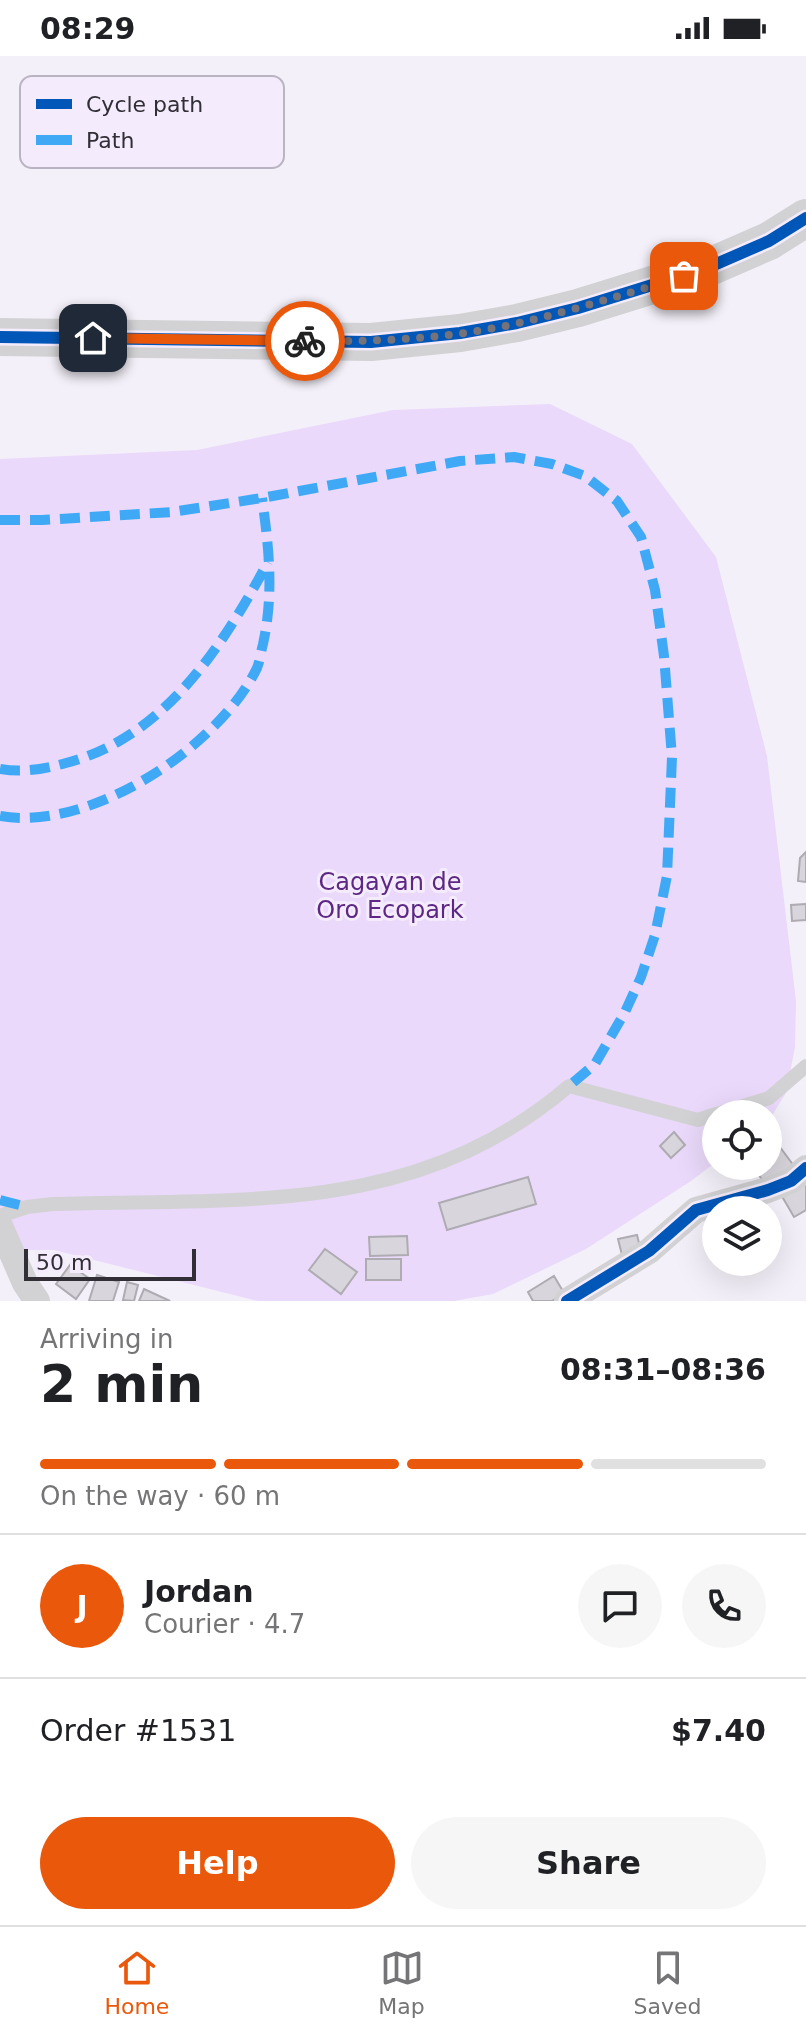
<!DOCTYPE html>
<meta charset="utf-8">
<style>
:root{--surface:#fff;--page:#f6f6f6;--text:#202124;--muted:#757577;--line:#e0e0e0;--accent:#ea580c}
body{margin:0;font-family:"DejaVu Sans",sans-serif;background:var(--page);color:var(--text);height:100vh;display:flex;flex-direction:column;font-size:30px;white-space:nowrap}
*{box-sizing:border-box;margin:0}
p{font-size:26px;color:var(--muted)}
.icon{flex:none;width:44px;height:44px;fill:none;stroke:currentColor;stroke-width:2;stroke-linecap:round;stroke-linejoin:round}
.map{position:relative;height:1245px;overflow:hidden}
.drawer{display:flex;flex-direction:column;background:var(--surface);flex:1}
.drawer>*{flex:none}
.fabs{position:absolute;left:702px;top:1044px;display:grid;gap:16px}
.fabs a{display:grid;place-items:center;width:80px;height:80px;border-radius:50%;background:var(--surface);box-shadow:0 8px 32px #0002;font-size:40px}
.scale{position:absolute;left:24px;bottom:20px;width:172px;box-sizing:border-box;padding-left:8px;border:4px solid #312e35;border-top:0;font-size:22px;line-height:28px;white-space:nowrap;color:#312e35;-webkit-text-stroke:6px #f4ecfd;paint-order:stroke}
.pin{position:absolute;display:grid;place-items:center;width:68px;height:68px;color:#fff;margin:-34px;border-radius:16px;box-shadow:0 4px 12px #0006}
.courier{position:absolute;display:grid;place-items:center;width:80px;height:80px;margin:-40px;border:6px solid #ea580c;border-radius:50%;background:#fff;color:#222;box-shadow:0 2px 10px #0007}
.head em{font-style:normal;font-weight:800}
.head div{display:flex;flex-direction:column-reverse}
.head{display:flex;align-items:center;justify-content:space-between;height:136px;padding:0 40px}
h1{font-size:52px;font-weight:800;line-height:60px}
.bar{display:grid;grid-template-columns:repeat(4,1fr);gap:12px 8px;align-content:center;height:96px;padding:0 40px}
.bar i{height:10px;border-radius:6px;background:var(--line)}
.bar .on{background:var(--accent)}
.bar p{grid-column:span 4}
.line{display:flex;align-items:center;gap:20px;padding:0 40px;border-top:2px solid var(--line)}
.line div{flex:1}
.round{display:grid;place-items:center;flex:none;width:84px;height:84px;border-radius:42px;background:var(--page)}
.action{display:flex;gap:16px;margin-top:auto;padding:16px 40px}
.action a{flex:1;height:92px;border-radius:48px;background:var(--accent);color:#fff;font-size:32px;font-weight:800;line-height:92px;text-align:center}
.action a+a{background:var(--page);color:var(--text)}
.status{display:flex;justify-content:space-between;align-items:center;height:56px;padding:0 40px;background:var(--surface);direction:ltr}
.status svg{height:22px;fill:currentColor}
.tab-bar{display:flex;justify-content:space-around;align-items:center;height:112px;border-top:2px solid var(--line);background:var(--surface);font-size:22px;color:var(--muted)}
.tab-bar a{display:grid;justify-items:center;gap:4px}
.tab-bar .on{color:var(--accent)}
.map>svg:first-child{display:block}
.green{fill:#ead9fa}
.building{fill:#d8d6dc;stroke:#aeabb2;stroke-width:2}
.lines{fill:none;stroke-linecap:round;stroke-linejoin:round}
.lane{stroke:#d2d2d4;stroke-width:14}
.street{stroke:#d2d2d4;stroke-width:26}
.secondary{stroke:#d2d2d4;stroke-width:38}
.quiet{stroke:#3fa9f5;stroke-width:10;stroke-dasharray:20 10;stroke-linecap:butt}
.cycleway-casing{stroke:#f4ecfd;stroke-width:17}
.cycleway{stroke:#0057b8;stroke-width:12}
.done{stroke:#75727a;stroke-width:8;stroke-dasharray:0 14.4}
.route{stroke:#ea580c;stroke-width:10}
.labels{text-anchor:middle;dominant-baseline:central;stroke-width:6;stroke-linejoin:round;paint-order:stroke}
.park-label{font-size:24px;fill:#5c2883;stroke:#f4ecfd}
.key{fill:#f4ecfd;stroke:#bab3c1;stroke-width:2}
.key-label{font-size:22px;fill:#312e35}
</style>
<div class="status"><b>08:29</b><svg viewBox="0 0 49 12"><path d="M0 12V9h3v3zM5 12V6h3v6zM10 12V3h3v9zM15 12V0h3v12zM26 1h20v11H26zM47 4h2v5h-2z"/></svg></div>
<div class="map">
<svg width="806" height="1245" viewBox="0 0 806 1245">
<rect width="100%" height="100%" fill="#f4f0f9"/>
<path class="green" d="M550 348 632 388 716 501 767 700 796 945 795 991 786 1037 771 1061 768 1064V1058H716V1106L691 1125 586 1193 493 1238 454 1245H258L54 1194H0V403L197 394 393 354Z"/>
<path class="building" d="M806 796V826L798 825 800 802Z
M806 848V864L792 865 791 849Z
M674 1076 685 1089 671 1102 660 1090Z
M774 1083 794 1110 767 1130 752 1110H768V1087Z
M528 1121 536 1148 447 1174 439 1147Z
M806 1128V1154L794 1161 780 1137Z
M637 1179 641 1195 622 1199 618 1183Z
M407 1180 408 1199 370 1200 369 1181Z
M325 1193 357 1216 341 1238 309 1214Z
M366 1203H401V1224H366Z
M70 1209 90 1223 76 1243 56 1228Z
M97 1219 119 1226 113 1245H89Z
M554 1220 564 1237 552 1245H533L528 1236Z
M127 1226 138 1229 134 1245 123 1244Z
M144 1233 170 1245H139Z"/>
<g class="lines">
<path class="lane" d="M717 1058 769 1042 806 1010
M0 1160 27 1151 53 1148C242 1142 415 1161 569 1030L698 1064 716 1058"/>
<path class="street" d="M0 1170 25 1227 37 1245
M567 1245 649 1195 696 1154 768 1134 791 1125 806 1112"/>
<path class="secondary" d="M0 281 371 286 460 277 517 267 578 252 707 212 769 185 806 162"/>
<path class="quiet" d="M0 464H42L172 456 262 442 460 405 514 401 552 408 585 420 617 445 641 481 655 534 664 600 672 701 667 820 655 879 641 921 625 956 595 1008 569 1030
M0 713C23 717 44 713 66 707 165 681 222 591 268 506
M0 760C90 776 219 691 257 612 260 605 261 595 263 588 274 538 269 492 262 442
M0 1144 27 1151"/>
<defs>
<path id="cycleway" d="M0 281 371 286 460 277 517 267 578 252 707 212 769 185 806 162
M567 1245 649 1195 696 1154 768 1134 791 1125 806 1112"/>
</defs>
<use href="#cycleway" class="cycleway-casing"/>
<use href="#cycleway" class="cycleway"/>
</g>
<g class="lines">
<path class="done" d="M305 285C377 286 449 283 519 267 575 254 629 237 684 220"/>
<path class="route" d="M93 282 305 285"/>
</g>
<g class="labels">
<g class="park-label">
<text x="390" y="826">Cagayan de<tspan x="390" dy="28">Oro Ecopark</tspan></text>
</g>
</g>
<rect x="20" y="20" width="264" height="92" rx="12" class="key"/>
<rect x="36" y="43" width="36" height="10" fill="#0057b8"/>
<rect x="36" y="79" width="36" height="10" fill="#3fa9f5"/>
<g class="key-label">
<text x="86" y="56">Cycle path</text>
<text x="86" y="92">Path</text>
</g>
</svg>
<div class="fabs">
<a><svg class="icon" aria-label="locate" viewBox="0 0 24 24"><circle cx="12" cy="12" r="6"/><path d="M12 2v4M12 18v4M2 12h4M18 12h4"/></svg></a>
<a><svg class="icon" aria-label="layers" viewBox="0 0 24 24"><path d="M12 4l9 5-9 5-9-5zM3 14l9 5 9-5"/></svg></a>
</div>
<div class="scale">50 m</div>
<div class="pin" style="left:684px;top:220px;background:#ea580c"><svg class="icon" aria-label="bag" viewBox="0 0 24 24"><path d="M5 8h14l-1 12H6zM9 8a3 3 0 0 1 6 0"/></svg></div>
<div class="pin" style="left:93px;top:282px;background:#1f2937"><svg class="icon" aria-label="home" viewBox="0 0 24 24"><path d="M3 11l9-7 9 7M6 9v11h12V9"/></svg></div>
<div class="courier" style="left:305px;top:285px"><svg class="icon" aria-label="bike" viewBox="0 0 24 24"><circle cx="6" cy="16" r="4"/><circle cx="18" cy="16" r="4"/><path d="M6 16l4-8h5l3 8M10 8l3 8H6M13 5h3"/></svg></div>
</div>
<section class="drawer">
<div class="head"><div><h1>2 min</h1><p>Arriving in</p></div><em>08:31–08:36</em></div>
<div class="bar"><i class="on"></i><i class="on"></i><i class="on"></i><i></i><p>On the way · 60 m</p></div>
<div class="line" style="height:144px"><b class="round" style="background:var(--accent);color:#fff">J</b><div><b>Jordan</b><p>Courier · 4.7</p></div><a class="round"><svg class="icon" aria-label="chat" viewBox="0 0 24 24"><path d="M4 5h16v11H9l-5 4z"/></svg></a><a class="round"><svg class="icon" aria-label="phone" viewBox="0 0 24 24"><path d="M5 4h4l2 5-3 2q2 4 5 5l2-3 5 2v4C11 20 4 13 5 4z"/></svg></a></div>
<div class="line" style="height:104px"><div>Order #1531</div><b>$7.40</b></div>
<div class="action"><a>Help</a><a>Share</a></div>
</section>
<nav class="tab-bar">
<a class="on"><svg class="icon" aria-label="home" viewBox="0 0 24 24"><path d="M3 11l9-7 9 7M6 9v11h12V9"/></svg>Home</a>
<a><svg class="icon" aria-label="map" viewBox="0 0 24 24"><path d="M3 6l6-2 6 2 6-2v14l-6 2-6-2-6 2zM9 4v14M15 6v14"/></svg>Map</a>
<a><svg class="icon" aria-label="saved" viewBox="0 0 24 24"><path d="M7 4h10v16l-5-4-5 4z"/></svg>Saved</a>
</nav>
